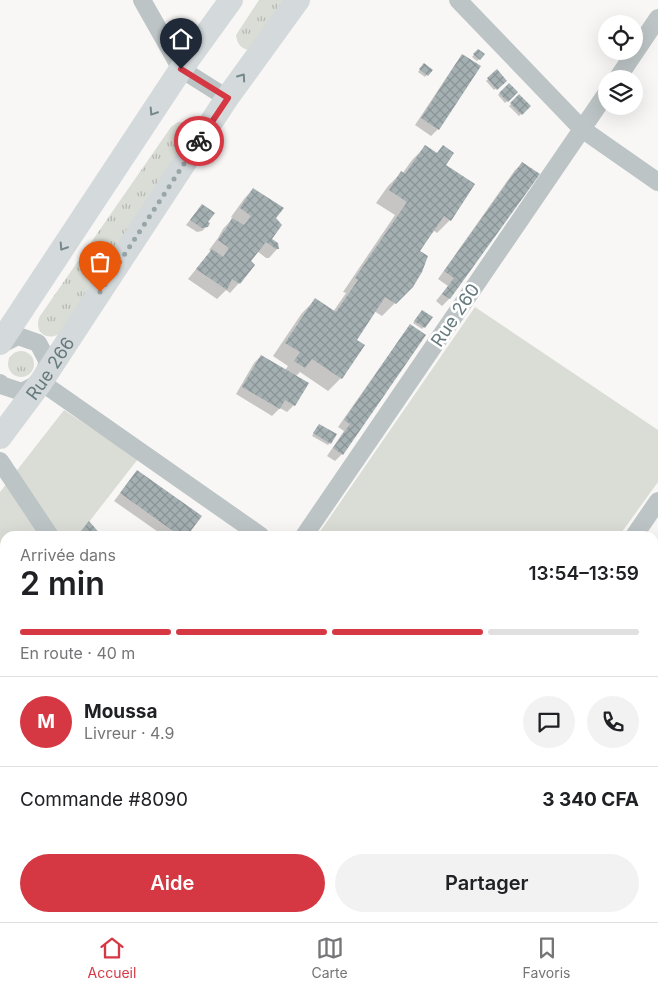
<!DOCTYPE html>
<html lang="fr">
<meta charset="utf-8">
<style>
:root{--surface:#fff;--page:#f2f2f2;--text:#202124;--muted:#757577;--line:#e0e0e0;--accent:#d53843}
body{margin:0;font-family:Inter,sans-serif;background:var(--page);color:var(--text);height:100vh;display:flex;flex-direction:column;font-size:19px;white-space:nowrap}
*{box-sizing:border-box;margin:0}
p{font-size:16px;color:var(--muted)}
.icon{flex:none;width:28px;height:28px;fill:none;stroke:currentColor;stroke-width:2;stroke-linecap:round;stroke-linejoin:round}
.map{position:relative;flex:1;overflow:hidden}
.side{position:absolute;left:0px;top:531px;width:659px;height:391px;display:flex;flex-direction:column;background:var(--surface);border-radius:15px 15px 0 0;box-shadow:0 5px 20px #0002}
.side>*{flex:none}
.tools{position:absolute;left:598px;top:15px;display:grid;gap:10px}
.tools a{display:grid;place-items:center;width:45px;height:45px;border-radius:50%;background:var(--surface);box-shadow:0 5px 20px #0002;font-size:25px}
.pin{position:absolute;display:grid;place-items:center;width:42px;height:42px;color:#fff;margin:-51px -21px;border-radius:50% 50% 50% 0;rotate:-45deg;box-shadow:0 0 5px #0007}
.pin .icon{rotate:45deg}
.courier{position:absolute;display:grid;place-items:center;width:50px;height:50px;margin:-25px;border:4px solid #d53843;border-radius:50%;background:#fff;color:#222;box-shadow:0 1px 6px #0007}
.overview em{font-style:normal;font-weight:600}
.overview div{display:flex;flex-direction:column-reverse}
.overview{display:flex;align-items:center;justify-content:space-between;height:85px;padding:0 20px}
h1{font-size:32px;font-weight:600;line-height:38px}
.bar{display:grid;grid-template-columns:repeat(4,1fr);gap:8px 5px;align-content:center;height:60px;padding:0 20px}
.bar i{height:6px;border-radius:4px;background:var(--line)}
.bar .active{background:var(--accent)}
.bar p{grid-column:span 4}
.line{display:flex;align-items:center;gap:12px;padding:0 20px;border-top:1px solid var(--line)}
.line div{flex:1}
.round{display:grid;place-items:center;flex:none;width:52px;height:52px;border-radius:26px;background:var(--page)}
.action{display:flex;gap:10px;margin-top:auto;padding:10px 20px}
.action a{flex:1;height:58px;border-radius:30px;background:var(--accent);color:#fff;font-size:20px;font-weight:600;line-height:58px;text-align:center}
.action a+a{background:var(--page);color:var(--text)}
.tab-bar{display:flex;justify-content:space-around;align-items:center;height:70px;border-top:1px solid var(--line);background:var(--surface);font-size:14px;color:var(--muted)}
.tab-bar a{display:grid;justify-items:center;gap:2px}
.tab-bar .active{color:var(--accent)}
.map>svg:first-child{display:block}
.grass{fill:url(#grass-tufts)}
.garden{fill:#daddd5}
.shadow{fill:#0003}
.building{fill:url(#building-cross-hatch)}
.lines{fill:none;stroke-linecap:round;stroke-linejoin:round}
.street{stroke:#bdc4c5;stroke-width:18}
.secondary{stroke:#d4d9db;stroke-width:24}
.oneway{stroke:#76888c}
.done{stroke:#99a6a8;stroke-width:5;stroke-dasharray:0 9}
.route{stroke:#d53843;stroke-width:6}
.labels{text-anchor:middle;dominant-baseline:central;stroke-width:5;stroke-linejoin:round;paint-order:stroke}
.street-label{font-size:18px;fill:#667a7e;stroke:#fff}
</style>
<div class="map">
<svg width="658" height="922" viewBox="0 0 658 922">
<defs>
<pattern id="grass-tufts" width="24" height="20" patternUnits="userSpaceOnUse" patternTransform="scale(1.25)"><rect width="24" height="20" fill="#daddd5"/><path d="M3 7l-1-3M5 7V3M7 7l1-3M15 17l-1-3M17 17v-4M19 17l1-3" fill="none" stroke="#b5b8b2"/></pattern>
<pattern id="building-cross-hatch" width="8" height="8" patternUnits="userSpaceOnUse" patternTransform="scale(1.25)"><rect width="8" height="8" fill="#a5b0b2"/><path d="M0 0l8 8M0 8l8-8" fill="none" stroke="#8a9496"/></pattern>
</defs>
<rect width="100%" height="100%" fill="#f8f7f6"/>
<path class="grass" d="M259 0H291L248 50C240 48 237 43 236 35Z
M178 122 187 123 193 129 59 334C45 342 33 330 40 316L171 127Z
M8 364a13 13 0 1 1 26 0a13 13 0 1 1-26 0Z"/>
<path class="garden" d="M475 307 658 430V482L619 536H317Z
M64 410 138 459 78 536H5V759L0 765V492Z
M0 889 5 892V918H41L47 922H0Z
M54 918H193L189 922H50Z"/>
<path class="shadow" d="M478 50 483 55 477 61 472 57Z
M463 56 438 129 431 136 415 125 456 63Z
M424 64 431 70 425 77 418 72Z
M496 71 505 81 494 90 486 81Z
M509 85 517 92 505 103 498 95Z
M519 96 529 106 519 116 509 106Z
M425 147 436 154 443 147 450 220 437 233 433 230 418 252 412 286 382 316 374 311 355 340 341 378 328 391 300 372 295 377 294 405 287 412 280 408 272 416 236 394 254 363 261 356 285 370 288 366 273 356 302 313 315 300 333 312 346 293 343 292 395 215 376 203 388 186 401 173 402 174 412 160Z
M522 164 538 174 449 299 442 306 436 301 448 286 438 279 515 170Z
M253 189 275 218 270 239 278 248 269 258H266L257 251 249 261 239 283 230 293 226 290 217 299 188 279 211 251 209 250 218 238 223 229 233 218 231 217 244 199Z
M202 205 207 226 202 231 197 232 186 225Z
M420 314 424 327 422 329 413 323Z
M410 326 342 454 335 461 327 456 344 431 338 427 404 333Z
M317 427 330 443 328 445 312 436Z
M131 479 200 517 186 536H164L114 501Z
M658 679V688L654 685Z
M658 754V779L656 781 654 780V760Z
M201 918H223L225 922H197Z
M449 918H494L499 921 446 922Z"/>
<path class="building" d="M478 49 485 54 480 60 473 54Z
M462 54 481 66 439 130 421 118Z
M424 63 433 70 428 76 419 69Z
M497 69 507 81 497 90 487 78Z
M509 83 518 92 508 102 499 93Z
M519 94 531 106 522 115 510 103Z
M425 145 437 153 443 145 454 153 446 165 475 184 451 221 444 216 420 251 428 256 422 272 413 287 396 304 385 297 357 340 365 345 342 379 312 359 305 368 294 361 300 352 285 343 315 298 336 312 358 280 355 278 407 202 389 190 401 171 405 174Z
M522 162 540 174 450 299 442 294 454 278 444 271Z
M253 188 284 208 276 218 282 225 272 239 278 243 279 249H276L266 242 251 261 255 265 240 284 232 279 227 290 196 269 212 249 223 257 229 248 218 240 224 231H225L232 218 244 225 251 216 240 208Z
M202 204 215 213 208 222 210 223 208 227 202 228 190 220Z
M422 310 433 317 425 328 414 321Z
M410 324 426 335 343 455 333 448 350 424 344 420Z
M261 355 309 383 295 406 285 400 280 409 242 387Z
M319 424 337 434 331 444 313 433Z
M137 470 202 516 187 536H180L120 493Z
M89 521 102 536H77Z
M654 639 658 642V670L654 676Z
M654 723 658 726V750L654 757Z
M658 754V775L654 773V760Z
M0 854 5 858V881L0 877Z
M202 918H224L226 922H199Z
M451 918H496L501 921 447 922Z"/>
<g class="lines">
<path class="street" d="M142 0 181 69 227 98
M458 0 582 129 658 182
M617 79 658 18
M0 345 18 336 38 343 48 362 41 382 22 392 1 385 0 383
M41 382 261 536
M0 461 50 536
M304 536 606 94
M634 536 658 501
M654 566 658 560
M654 807 658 809
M654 860 658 852
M0 882 5 885
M260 918 261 922
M47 922 50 918
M369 922 373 918
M400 922 403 918
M619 922 621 918"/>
<g class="secondary">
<path d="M0 343 181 69 231 0"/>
<path id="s1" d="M0 437 41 382 227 98 298 0"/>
</g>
</g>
<defs><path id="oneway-chevron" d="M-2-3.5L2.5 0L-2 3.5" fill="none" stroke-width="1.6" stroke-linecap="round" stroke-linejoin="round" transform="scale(1.25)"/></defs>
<g class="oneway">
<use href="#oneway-chevron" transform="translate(242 77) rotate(-55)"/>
<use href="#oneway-chevron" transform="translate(153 112) rotate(123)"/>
<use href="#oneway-chevron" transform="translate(63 247) rotate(123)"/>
</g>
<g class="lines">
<path class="done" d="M100 292 199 141"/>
<path class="route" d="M181 69 228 98 199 141"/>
</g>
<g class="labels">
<g class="street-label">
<text transform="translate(455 315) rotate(-56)">Rue 260</text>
<text stroke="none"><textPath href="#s1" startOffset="85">Rue 266</textPath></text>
</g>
</g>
</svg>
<div class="tools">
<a><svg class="icon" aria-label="locate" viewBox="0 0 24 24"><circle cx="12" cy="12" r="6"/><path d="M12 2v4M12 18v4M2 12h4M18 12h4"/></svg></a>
<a><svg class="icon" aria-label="layers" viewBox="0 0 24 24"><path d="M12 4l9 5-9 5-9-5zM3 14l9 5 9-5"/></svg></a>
</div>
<div class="pin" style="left:100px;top:292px;background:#ea580c"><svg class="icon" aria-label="bag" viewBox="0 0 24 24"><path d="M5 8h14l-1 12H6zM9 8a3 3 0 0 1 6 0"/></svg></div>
<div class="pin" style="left:181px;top:69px;background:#1f2937"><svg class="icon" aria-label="home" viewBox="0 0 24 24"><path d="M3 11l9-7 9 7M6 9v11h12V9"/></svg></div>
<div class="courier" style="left:199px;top:141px"><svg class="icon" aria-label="bike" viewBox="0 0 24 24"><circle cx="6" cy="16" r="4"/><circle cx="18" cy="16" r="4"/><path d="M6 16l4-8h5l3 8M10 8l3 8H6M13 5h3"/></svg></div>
<section class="side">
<div class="overview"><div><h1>2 min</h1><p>Arrivée dans</p></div><em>13:54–13:59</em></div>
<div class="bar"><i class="active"></i><i class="active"></i><i class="active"></i><i></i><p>En route · 40 m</p></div>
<div class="line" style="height:90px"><b class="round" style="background:var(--accent);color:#fff">M</b><div><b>Moussa</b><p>Livreur · 4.9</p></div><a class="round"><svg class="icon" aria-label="chat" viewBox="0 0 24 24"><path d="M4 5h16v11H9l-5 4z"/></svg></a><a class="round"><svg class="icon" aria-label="phone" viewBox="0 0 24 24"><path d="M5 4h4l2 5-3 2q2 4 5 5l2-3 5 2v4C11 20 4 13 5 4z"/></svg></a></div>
<div class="line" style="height:65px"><div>Commande #8090</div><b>3 340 CFA</b></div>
<div class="action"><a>Aide</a><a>Partager</a></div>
</section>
</div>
<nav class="tab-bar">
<a class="active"><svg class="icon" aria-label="home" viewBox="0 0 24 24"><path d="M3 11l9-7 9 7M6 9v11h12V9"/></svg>Accueil</a>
<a><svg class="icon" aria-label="map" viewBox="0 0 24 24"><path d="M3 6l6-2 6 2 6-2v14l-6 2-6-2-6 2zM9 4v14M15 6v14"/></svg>Carte</a>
<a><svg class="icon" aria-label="saved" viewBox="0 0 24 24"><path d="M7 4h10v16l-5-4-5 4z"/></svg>Favoris</a>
</nav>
